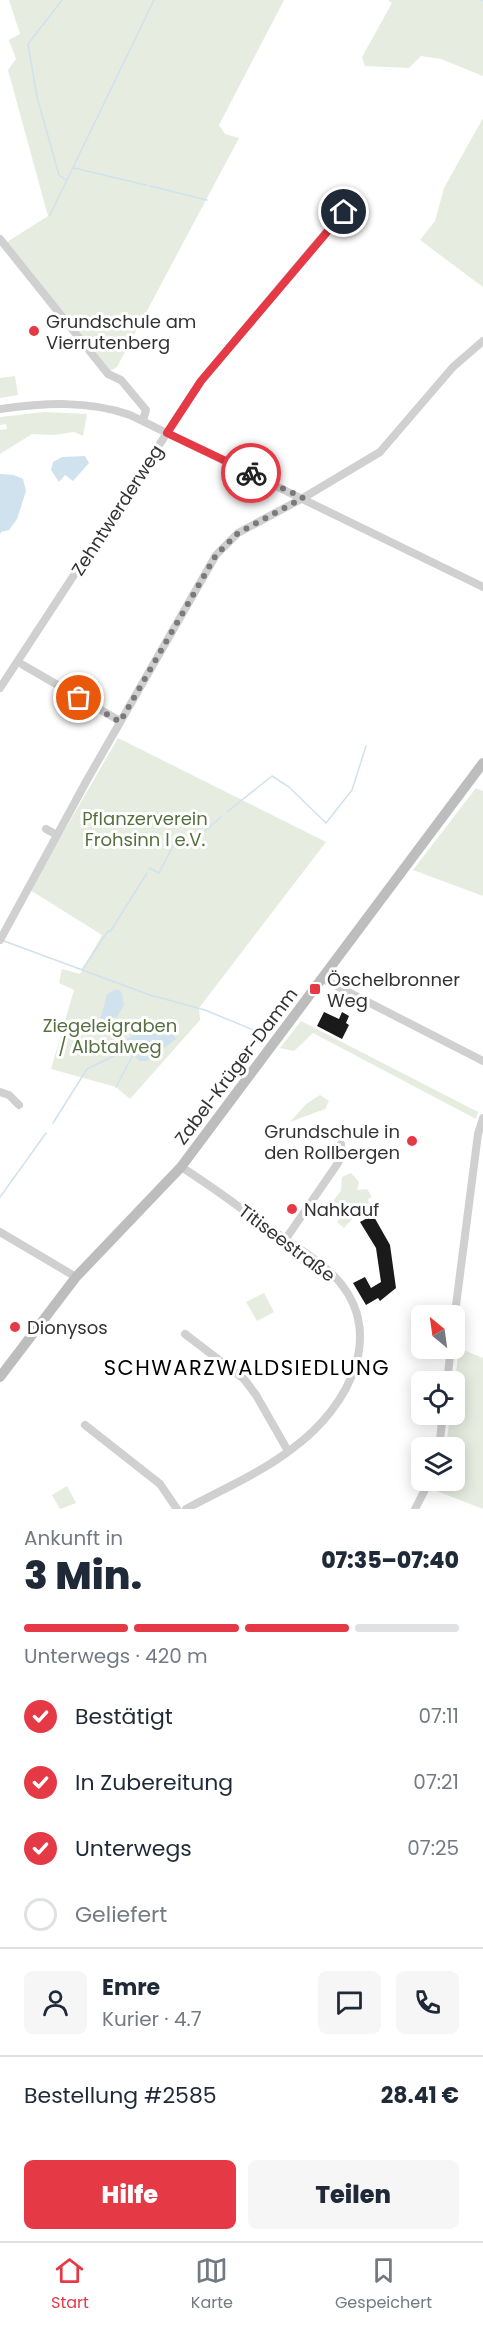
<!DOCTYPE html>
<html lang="de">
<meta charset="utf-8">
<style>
:root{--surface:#fff;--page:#f6f6f7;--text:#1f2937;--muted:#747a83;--line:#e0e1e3;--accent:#e63946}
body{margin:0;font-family:Poppins,sans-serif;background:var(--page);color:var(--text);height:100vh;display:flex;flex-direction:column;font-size:22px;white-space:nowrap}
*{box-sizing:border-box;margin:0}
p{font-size:20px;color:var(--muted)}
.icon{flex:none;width:33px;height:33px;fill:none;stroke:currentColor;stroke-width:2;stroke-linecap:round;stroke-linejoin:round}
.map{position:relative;height:1509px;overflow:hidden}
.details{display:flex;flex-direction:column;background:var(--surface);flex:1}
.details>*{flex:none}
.needle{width:39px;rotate:331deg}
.fabs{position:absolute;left:411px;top:1305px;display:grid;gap:12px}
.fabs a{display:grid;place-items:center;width:54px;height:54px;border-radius:9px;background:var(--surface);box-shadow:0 3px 15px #0003;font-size:30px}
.pin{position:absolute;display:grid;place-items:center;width:51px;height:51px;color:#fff;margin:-26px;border:3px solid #fff;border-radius:50%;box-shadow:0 2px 6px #0007}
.courier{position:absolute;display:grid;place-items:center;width:60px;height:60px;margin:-30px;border:4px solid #e63946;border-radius:50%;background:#fff;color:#222;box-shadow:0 2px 8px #0007}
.head em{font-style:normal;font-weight:800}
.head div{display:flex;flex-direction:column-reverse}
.head{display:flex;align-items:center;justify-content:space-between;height:102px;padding:0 24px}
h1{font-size:39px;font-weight:800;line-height:45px}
.bar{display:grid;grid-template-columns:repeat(4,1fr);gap:9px 6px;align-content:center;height:72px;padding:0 24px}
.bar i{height:8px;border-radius:4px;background:var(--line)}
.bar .current{background:var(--accent)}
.bar p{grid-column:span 4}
.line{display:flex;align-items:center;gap:15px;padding:0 24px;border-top:2px solid var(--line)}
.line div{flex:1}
.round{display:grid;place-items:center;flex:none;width:63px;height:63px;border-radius:9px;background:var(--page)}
ol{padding:0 24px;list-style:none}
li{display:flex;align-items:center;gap:18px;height:66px}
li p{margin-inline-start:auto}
li .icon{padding:6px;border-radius:50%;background:var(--accent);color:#fff;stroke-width:4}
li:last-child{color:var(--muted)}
li i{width:33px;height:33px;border:3px solid var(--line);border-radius:50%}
.primary-button{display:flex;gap:12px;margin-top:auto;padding:12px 24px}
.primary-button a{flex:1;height:69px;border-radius:9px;background:var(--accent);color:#fff;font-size:24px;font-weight:800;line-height:69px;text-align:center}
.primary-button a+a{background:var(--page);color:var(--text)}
.tabs{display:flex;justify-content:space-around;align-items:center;height:84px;border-top:2px solid var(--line);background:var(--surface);font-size:16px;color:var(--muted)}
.tabs a{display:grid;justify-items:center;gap:3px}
.tabs .current{color:var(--accent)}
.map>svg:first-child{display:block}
.green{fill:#e6ecdf}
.water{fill:#cfe2ee}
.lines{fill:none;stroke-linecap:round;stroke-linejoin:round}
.stream{stroke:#cfe2ee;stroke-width:1.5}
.building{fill:#1a1a1a}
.street{stroke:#d0d0d0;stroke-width:8}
.secondary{stroke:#bdbdbd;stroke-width:10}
.done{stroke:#7a7a7a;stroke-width:6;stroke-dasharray:0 10.8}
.route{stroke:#e63946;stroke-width:8}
.poi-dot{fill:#e63946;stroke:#fff;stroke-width:2}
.labels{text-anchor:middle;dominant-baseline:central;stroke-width:6;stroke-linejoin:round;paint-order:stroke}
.poi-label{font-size:18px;fill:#333;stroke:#fff;text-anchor:start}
.street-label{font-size:18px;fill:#333;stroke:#fff}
.park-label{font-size:18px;fill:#56703f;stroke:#fff}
.quarter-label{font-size:21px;letter-spacing:1.5px;fill:#000;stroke:#fff}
</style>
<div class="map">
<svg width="483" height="1509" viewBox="0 0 483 1509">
<rect width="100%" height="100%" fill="#fff"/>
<path class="green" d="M9 0H284L219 125 225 134 239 138 117 367 110 371 7 242 48 216 8 70 16 59 9 40 20 34Z
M388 0H483V76L441 59 421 56 409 68 365 66 362 57 392 3Z
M483 118V287L420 240 435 221 444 188Z
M15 376 18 395 0 398V378Z
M44 412 87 414 83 436 74 432 54 435 32 434 0 454V430L7 429 6 424 0 425V417Z
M118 738 326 842 199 1008 200 1020 130 1099 116 1087 51 1069 74 990 59 983 62 969 80 974 102 935 30 890Z
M476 788 483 791V896L413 870Z
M301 1021 478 1112 476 1119 313 1033 294 1051 280 1048Z
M320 1095 329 1101 325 1109 290 1122 306 1104Z
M351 1173 359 1182 357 1190 367 1189 372 1197 368 1199 370 1210 352 1219 344 1228 337 1222 344 1213 339 1208 335 1212 328 1207 341 1191 342 1177Z
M264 1293 274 1312 257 1321 246 1302Z
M459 1348 483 1358V1509L434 1490 438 1481 454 1480V1448L446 1447 450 1415 454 1414 455 1383Z
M67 1486 76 1503 60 1509 52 1495Z"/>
<path class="water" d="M85 456 89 463 73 481 65 475 59 482 51 470 53 462 62 457Z
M0 474 14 475 23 479 26 491 17 519 9 530 1 532 0 535Z
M117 989 122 993 124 1005 117 1017 100 1021 107 994Z
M158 1027 168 1029 176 1039 147 1061H140L128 1049 125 1041 142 1028Z"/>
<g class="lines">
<path class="stream" d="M62 0 28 44 37 97 59 175 66 180
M481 0 483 1
M74 168 146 185
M150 186 207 200
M50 215 154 0
M227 812 272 776 289 787 326 823 352 790 366 746
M187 842 191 843 221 817
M149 868 159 873 175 842
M4 941 150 995 205 1010 268 1036
M82 970 108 931 110 932 147 873
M100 1021 103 1028 126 1042
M116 1087 134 1053
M53 1123 87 1069 128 1049
M0 1197 46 1133"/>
</g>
<path class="building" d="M324 1012 339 1019 342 1012 349 1016 346 1023 349 1025 342 1039 317 1026Z
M373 1215 390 1245 396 1288 380 1301 378 1298 366 1305 353 1283 365 1277 371 1288 381 1282 376 1248 360 1222Z"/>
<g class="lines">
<path class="street" d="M0 239 108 374 121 380 146 410 143 420
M0 409C44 403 88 400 130 415L483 587
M23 665 120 721
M0 688 201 381 354 199
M46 829 57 835
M0 940 87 780 216 555 238 533 303 498 380 452 453 367 483 341
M323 979 483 1061
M0 1092 9 1095 19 1105
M181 1167C209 1184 236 1205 263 1224 285 1239 310 1254 330 1272 391 1329 349 1407 293 1448 261 1473 221 1490 186 1509
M0 1232 76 1277
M285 1240 338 1163 342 1154 341 1144
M454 1321 478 1134 483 1118
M185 1334 244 1379 256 1395 288 1451
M447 1382 451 1348
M85 1425 160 1484 177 1509
M439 1448 443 1414
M415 1509 430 1480"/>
<path class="secondary" d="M0 1377 76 1277 181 1167 483 763"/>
</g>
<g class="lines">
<path class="done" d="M79 698 120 722 216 555 238 533 303 498 251 473"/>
<path class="route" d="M251 473 167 433 201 381 344 212"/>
</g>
<g class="poi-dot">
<circle cx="34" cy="331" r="6"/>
<rect x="309" y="983" width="12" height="12" rx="3"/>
<circle cx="412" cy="1141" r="6"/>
<circle cx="292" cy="1209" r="6"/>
<circle cx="15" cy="1327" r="6"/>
</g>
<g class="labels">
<g class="poi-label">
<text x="46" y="321">Grundschule am<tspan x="46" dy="21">Vierrutenberg</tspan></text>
<text x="327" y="979">Öschelbronner<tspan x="327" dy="21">Weg</tspan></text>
<text x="400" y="1131" text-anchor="end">Grundschule in<tspan x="400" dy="21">den Rollbergen</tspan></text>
<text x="304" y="1209">Nahkauf</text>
<text x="27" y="1327">Dionysos</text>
</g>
<g class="street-label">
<text transform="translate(117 510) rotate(-57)">Zehntwerderweg</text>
<text transform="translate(236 1066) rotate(-53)">Zabel-Krüger-Damm</text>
<text transform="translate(287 1243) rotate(37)">Titiseestraße</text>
</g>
<g class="park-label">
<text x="145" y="818">Pflanzerverein<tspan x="145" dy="21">Frohsinn I e.V.</tspan></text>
<text x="110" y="1025">Ziegeleigraben<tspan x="110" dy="21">/ Albtalweg</tspan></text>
</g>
<g class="quarter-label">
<text x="247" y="1367">SCHWARZWALDSIEDLUNG</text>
</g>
</g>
</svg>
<div class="fabs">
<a><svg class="needle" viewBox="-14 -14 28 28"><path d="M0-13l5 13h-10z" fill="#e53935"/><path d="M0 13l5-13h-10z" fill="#747a83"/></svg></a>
<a><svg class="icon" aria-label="locate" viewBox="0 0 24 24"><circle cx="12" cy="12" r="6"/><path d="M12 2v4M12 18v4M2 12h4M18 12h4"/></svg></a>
<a><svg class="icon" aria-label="layers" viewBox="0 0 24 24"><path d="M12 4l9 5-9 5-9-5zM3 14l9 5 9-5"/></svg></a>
</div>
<div class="pin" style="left:79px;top:698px;background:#ea580c"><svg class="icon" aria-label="bag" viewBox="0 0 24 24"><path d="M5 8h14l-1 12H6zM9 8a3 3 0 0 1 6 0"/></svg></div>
<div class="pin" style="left:344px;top:212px;background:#1f2937"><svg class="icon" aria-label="home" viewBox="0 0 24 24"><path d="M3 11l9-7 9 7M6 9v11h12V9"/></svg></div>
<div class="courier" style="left:251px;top:473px"><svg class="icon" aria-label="bike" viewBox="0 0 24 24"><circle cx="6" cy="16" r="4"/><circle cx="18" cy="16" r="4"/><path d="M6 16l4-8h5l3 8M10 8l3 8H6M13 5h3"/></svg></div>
</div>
<section class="details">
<div class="head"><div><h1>3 Min.</h1><p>Ankunft in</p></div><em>07:35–07:40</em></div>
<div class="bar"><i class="current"></i><i class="current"></i><i class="current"></i><i></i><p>Unterwegs · 420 m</p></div>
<ol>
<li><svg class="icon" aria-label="check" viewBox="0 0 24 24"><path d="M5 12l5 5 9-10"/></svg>Bestätigt<p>07:11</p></li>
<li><svg class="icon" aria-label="check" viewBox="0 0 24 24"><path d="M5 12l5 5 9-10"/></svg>In Zubereitung<p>07:21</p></li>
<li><svg class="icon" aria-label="check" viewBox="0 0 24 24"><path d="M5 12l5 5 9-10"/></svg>Unterwegs<p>07:25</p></li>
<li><i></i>Geliefert</li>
</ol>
<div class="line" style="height:108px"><a class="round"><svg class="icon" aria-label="person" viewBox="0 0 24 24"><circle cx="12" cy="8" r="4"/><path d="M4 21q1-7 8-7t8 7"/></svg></a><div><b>Emre</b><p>Kurier · 4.7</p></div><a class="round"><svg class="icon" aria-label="chat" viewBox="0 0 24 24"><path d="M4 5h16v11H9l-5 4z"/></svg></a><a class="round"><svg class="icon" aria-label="phone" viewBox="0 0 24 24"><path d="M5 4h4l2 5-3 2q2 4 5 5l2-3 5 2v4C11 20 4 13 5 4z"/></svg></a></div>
<div class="line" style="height:78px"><div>Bestellung #2585</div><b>28.41 €</b></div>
<div class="primary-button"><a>Hilfe</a><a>Teilen</a></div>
</section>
<nav class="tabs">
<a class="current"><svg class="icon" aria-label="home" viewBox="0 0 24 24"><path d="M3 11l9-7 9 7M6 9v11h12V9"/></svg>Start</a>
<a><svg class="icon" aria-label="map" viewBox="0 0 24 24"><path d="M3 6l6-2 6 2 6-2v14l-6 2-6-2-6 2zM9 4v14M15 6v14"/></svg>Karte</a>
<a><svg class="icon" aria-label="saved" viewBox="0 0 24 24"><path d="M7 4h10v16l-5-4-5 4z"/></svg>Gespeichert</a>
</nav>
